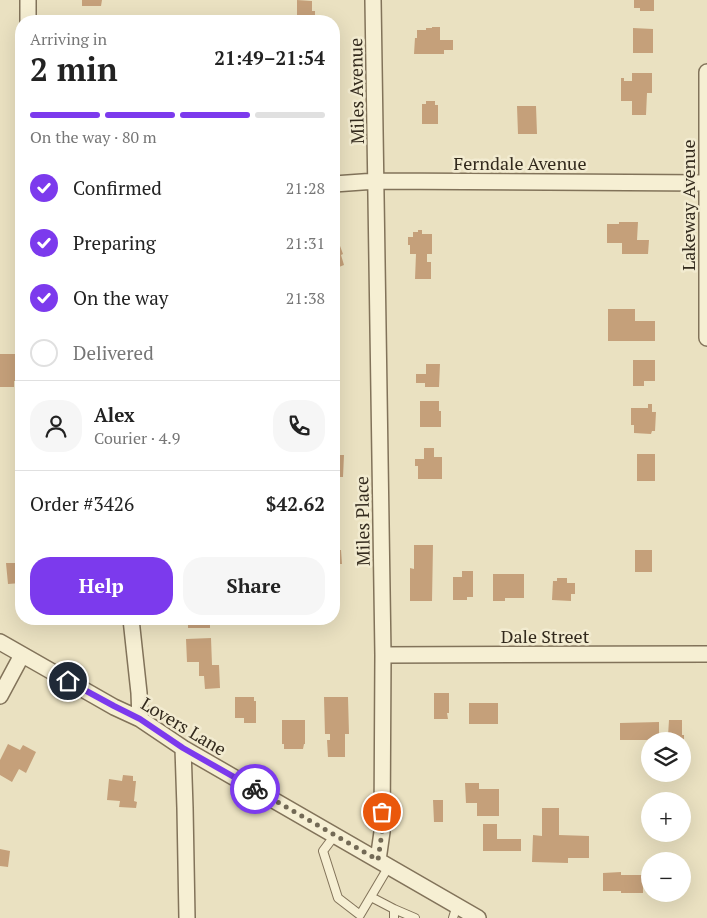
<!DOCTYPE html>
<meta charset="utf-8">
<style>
:root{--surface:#fff;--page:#f6f6f6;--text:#222;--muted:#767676;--line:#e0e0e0;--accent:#7c3aed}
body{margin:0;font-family:"PT Serif",serif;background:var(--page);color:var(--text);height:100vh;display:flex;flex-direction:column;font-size:19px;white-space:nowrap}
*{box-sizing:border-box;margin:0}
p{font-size:16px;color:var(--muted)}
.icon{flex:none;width:28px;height:28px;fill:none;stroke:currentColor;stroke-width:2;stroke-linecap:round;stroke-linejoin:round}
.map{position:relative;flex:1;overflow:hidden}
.drawer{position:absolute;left:15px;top:15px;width:325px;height:610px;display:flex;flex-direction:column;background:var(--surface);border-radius:20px;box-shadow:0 5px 20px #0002}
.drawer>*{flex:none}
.controls{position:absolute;left:641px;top:732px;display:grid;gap:10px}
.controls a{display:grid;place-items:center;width:50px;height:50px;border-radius:50%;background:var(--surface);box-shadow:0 5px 20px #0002;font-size:25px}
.pin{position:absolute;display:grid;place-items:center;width:42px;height:42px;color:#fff;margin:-21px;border:2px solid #fff;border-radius:50%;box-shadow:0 1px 5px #0007}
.courier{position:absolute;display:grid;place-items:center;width:50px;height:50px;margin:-25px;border:4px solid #7c3aed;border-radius:50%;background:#fff;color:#222;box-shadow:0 1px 6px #0007}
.overview em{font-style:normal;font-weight:700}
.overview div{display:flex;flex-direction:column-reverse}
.overview{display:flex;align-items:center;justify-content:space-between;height:85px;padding:0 15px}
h1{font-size:32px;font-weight:700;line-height:38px}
.bar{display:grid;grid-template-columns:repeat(4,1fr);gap:8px 5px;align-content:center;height:60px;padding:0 15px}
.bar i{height:6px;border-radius:4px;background:var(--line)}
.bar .on{background:var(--accent)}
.bar p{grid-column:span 4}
.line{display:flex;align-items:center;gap:12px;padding:0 15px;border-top:1px solid var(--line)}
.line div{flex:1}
.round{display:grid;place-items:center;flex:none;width:52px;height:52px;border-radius:20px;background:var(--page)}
ol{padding:0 15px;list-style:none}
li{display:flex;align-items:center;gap:15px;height:55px}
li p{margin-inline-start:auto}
li .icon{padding:5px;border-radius:50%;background:var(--accent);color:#fff;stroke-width:4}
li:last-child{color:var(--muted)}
li i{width:28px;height:28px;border:2px solid var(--line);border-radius:50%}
.cta{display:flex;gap:10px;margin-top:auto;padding:10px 15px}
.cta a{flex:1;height:58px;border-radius:20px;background:var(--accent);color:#fff;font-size:20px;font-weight:700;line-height:58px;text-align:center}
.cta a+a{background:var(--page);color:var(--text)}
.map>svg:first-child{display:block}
.building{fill:#c5a07a}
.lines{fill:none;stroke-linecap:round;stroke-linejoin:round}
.lane-casing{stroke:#82735a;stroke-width:10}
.street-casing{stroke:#82735a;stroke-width:18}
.lane{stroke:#f6efd3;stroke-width:8}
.street{stroke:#f6efd3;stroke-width:15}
.done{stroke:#736a56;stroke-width:5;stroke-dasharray:0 9}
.route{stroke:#7c3aed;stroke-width:6}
.labels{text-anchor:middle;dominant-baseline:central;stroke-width:5;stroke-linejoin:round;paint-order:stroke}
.street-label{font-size:18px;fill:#332a1d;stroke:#f2ebd0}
</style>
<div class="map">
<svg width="707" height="918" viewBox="0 0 707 918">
<rect width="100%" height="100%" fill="#eae1c1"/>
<path class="building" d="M82 0H102L101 6H82Z
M297 0 312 1V11H315V21H297Z
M634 0H654V11H640V8H634Z
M432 27H440V40H453V50H444V54H414L415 38H417V30H426V28H432Z
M633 28 653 29V53H633Z
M632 73H652V93H647L646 115H632V101H621V78H624V81H632Z
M426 101H435V105H438V124H422V104H426Z
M517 106H536L537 134H518Z
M619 222H638L637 240H649L648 254H622V243H607V224H619Z
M418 230H422V234H432V254H427V262H431V279H415L416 254H410V245H408V237H413V232H418Z
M336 235 343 254 341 255 344 265 334 269V236Z
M608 309H635V321H655V341H608Z
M0 354H15L16 381H14V387H0Z
M633 360H655V381H644V386H633Z
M426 364H440L439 387H425V383H416V374H426Z
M420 401H439V411H441V427H420Z
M648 404H652V412H656L655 431H652L651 434 634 433V425H631V408H648Z
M334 409H335L336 419H339V425H334Z
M424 448H434V457H442V479H418V466H415V459H424Z
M637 454H655V481H637Z
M334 455H344L343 477H334Z
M334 501H336V524H334Z
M334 543H335L336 550H341L342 564H334Z
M414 545H433L432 601H410V568L414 569Z
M635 550H652V572H635Z
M18 555H21V583L8 584 6 563H19Z
M462 571H473V597H467V600H453V577H462Z
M493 574H524V598H505V601H493Z
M557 578H567V583H575V594H571V601L552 600 553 581H557Z
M334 592H338V603H337V609L334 610Z
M188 619H210V628H188Z
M211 638 212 665H219L220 688 205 689 204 676H199V662H187L186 639Z
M434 693H449V713H447L448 719H434Z
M235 697H254V701H256V723H244V718H235Z
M324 697H348L349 734H345V757H328L327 740H330V734H325Z
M469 703H498V724H469Z
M282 720H305V744H304L303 749H284V744H282Z
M669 720H682V735H684V741H672V736H668Z
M659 722V740H620V723Z
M8 744 20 750 23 745 36 752 26 773 19 769 12 782 0 775V760Z
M123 775 133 776V781H136L134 801 137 802 136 808 119 807 120 801 107 800 109 779 122 781Z
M465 783H479V789H499V816H477V803H466Z
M433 800H443V822H434Z
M542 808H559V835L589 836V858H568V863L532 862 533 835 542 836Z
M483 824H497V839H521V851H483Z
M0 849 10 851 8 867 0 866Z
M621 872V875H643V893H621V891H603V873Z"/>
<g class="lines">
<defs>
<path id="lane" d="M335 835 323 851 338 898 360 915 389 866
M371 897 394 909V918
M394 909 415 918
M453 918 457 905"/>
<path id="street" d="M373 0 383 655 382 832 378 860
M28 21V0
M707 72V338
M334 184 376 181 707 183
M131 619 139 693 140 719
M0 642 114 707 140 719 183 748 478 918
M383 655 707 654
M0 696 22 655
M183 748 185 808 187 918"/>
</defs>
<use href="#lane" class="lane-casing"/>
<use href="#street" class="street-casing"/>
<use href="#lane" class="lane"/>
<use href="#street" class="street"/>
</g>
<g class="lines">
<path class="done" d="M255 789 378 860 382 832V812"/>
<path class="route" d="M68 681 114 706 140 719 183 748 255 789"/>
</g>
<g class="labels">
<g class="street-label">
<text transform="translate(356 91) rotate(-91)">Miles Avenue</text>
<text x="520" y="163">Ferndale Avenue</text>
<text transform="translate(688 205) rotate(-90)">Lakeway Avenue</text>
<text transform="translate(362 521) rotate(-91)">Miles Place</text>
<text x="545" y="636">Dale Street</text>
<text transform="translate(184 726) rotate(31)">Lovers Lane</text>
</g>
</g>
</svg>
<div class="controls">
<a><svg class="icon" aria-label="layers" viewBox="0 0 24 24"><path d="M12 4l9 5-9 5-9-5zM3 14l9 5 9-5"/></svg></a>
<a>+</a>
<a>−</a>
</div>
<div class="pin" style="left:382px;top:812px;background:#ea580c"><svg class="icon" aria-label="bag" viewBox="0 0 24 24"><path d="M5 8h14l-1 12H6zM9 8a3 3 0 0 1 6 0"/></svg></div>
<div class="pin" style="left:68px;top:681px;background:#1f2937"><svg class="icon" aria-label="home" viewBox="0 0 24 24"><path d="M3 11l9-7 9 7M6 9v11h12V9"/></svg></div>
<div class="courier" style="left:255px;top:789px"><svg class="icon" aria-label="bike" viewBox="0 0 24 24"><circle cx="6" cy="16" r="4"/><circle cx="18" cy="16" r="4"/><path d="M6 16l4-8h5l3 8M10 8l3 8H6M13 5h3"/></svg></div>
<section class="drawer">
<div class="overview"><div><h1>2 min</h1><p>Arriving in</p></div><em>21:49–21:54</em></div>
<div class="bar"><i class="on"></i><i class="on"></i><i class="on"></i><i></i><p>On the way · 80 m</p></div>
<ol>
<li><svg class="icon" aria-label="check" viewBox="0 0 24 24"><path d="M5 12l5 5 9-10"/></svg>Confirmed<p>21:28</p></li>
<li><svg class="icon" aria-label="check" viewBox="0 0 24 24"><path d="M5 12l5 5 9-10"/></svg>Preparing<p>21:31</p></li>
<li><svg class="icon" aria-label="check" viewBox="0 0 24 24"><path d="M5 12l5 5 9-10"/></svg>On the way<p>21:38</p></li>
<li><i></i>Delivered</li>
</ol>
<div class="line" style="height:90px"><a class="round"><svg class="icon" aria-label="person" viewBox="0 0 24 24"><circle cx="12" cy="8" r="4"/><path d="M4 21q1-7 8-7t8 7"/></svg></a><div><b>Alex</b><p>Courier · 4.9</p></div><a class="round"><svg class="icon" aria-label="phone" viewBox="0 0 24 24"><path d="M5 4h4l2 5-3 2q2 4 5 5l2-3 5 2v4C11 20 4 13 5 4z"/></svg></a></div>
<div class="line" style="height:65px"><div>Order #3426</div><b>$42.62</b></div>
<div class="cta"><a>Help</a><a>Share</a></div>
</section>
</div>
